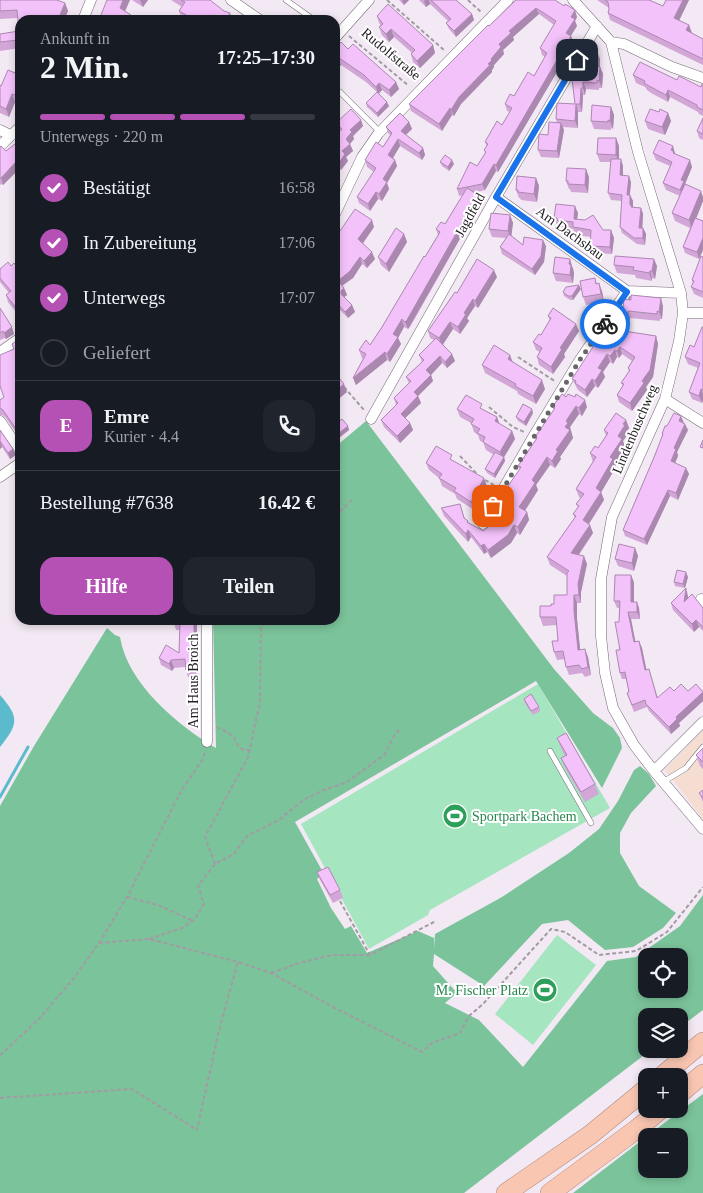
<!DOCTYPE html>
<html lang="de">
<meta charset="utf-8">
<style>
:root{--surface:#171b24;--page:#20242c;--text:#f1f3f6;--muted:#9ea1a6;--line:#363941;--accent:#b550b5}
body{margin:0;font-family:"Times New Roman",serif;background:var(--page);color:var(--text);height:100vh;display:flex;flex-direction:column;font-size:19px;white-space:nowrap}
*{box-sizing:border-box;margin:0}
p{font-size:16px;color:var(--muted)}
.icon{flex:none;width:28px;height:28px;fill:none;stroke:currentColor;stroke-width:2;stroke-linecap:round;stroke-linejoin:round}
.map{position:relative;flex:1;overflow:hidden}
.panel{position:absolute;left:15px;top:15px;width:325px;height:610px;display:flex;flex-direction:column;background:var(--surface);border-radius:15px;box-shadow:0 2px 8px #0003}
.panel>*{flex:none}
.buttons{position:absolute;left:638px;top:948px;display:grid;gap:10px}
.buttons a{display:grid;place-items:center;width:50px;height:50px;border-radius:10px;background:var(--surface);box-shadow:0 2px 8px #0003;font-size:25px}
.pin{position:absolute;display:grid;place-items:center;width:42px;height:42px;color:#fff;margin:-21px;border-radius:10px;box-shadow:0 2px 8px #0006}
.courier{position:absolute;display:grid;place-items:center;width:50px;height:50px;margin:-25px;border:4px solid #1a73e8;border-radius:50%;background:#fff;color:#222;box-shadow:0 1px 6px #0007}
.head em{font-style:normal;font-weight:600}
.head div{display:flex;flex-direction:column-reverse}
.head{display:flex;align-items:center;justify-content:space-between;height:85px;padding:0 25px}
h1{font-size:32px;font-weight:600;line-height:38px}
.bar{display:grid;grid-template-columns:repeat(4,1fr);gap:8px 5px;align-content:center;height:60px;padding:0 25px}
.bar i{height:6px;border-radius:4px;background:var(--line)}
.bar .on{background:var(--accent)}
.bar p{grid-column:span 4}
.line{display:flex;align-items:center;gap:12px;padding:0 25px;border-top:1px solid var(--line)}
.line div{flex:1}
.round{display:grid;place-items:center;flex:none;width:52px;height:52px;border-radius:15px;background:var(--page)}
ol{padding:0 25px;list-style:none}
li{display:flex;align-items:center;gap:15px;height:55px}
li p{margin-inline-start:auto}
li .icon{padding:5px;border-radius:50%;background:var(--accent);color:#fff;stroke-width:4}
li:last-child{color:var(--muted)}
li i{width:28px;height:28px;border:2px solid var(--line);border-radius:50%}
.action{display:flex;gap:10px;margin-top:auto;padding:10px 25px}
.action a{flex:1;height:58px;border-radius:15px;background:var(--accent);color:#fff;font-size:20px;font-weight:600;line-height:58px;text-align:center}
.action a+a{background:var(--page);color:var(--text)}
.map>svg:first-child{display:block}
.commercial{fill:#f5ddd2}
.green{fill:#a5e5bf}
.forest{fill:#7bc39a;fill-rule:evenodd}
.water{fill:#5bbbcd}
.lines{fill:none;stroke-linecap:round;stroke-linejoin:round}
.stream{stroke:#5bbbcd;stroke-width:3}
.service-casing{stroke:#736a74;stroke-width:6}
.minor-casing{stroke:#736a74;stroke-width:11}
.motorway-casing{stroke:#ad8b7f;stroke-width:20}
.path{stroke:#a29ba3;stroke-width:2;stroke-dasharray:4 2.5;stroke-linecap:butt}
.service{stroke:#fff;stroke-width:5}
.minor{stroke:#fff;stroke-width:10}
.motorway{stroke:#f9c6b2;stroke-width:19}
.wall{fill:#d2a7d8}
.shaded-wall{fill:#ab88b0}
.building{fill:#f4c2fb;stroke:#ab88b0}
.done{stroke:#6a646b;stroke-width:5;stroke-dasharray:0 9}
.route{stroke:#1a73e8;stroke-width:6}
.labels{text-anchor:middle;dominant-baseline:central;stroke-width:4;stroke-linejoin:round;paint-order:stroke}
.street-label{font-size:14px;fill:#211d21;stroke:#fff}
.leisure-label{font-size:14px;fill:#27864d;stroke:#fff;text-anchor:start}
</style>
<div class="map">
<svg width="703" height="1193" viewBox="0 0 703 1193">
<rect width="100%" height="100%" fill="#f3e9f4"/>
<path class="commercial" d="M703 730V819L665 770Z"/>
<path class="green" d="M538 684 610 808 430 910 428 915 369 949 301 824Z
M557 935 596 965 533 1045 495 1014Z"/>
<path class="forest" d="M366 421 554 669 593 713 613 728 620 738 622 748 602 788 536 681 295 822 324 874 317 879 331 908 345 929 351 926 367 953 418 931 434 938V950L435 934 502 897 569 853 599 829 618 801 634 770 640 766 649 774 656 786 631 813 620 833V853L639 886 676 913 663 928 633 947 605 950 568 920 542 924 484 986 434 954 433 966 457 993 445 1003 479 1020 523 1067 607 961 636 957 680 926 703 895V1010L679 1028V1016H646V1049H652L464 1193H0V806L34 746 107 628 115 635 120 637C127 683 178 726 216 748L213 620H335V447ZM646 956H679V989H646Z
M703 1094V1193H573L646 1137V1169H679V1136H647Z"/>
<path class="water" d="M0 695C20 718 18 724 0 747Z"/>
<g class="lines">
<path class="stream" d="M0 797 28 747"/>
<defs>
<path id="service" d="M286 0 314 20
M340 92 380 132
M550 751 591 823
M663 782 686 768 703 747"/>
<path id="minor" d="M231 0 260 20
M573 0 611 42 638 152 681 293 683 313 679 341 665 399 612 517 601 579V636L605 673 613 708 634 745 654 771 703 829
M83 20 91 0
M335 38 369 0
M611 42 624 44 672 67 703 78
M0 130 10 135
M0 146 20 127
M496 197 627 291 681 293
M335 214 362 157 378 134 508 0
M683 313H703
M0 352 20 338
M665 399 703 423
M371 419 496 197 597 26
M0 421 20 450
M0 477 20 463
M483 524 533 437 579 361 627 291
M701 599 703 602
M207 620V742
M654 771 703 722"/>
<path id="motorway" d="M662 1076 703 1042
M679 1094 703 1074
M506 1193 590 1135 646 1089
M550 1193 637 1129 661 1109"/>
</defs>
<use href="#service" class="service-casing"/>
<use href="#minor" class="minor-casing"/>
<use href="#motorway" class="motorway-casing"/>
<path class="path" d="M387 0 444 50
M468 0 482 13
M349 36 409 86
M518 357 556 382
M344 387 364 410
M489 407 513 427 524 432
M460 456 477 474
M485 480 494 485
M335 516 353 499
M217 727C222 730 231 733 234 738 240 746 235 749 249 750
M215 864 205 837 248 757 260 702 261 620
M127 897 158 905 188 919 194 920
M340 901 370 955 436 921
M149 939 182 928 194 920 204 904 198 886 215 864 234 854 247 836 279 820 303 800 324 790 347 782 384 755 395 734 399 730
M99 943 149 939 238 962 271 973 333 1007 422 1052 432 1043 460 1033 469 1016 483 1004 551 929 565 932 599 955 636 951 667 932 703 887
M271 973 299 963 332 955H370
M0 1055 38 1020 73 979 99 943 127 897 181 791 203 759 205 751
M0 1098 132 1089 197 1130 219 1030 238 962"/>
<use href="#service" class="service"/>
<use href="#minor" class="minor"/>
<use href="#motorway" class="motorway"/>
</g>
<path class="wall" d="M0 0 65 3 68 11 64 20H20V48L0 51V34L19 31 18 18 0 19Z
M132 0H148L143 7Z
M171 0H210L233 20H184L182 19 179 11 182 7Z
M399 0H409L404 5Z
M419 0H456L472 14 474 20 456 37 449 29 446 23 448 21 430 4 426 7Z
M516 0 577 17 575 21 577 26 571 36 574 43 498 172 496 171 485 190 474 193 478 195 481 202 410 327 408 329 404 327 398 338 401 344 390 362 387 360 356 385 353 378 363 359 362 358 359 350 370 345 382 327 438 235 436 229 445 224 463 195 459 196 457 189 477 166 485 153 484 150 487 147 485 142 502 125 510 112 507 111 505 104 534 76 545 57 542 55 540 48 554 25 539 14 513 37 514 40 503 50 504 54 494 65V67L492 70V72L461 104 454 116 452 115 442 131 411 111 409 104Z
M597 0H649L663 6 666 0H689L679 20 689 25 691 33 703 39V65L610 20 608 13 609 8Z
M377 16 433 45 435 53 420 68 413 62 411 54 412 53 394 37 389 42 382 35 379 27 381 26 379 23Z
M335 48 348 49 396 82 399 89 391 97 382 90 379 94 389 106 378 117 367 107 366 103 377 92 366 82 341 65 335 71Z
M600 59V67L603 74 602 88H599V90L586 89 585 95H583L582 112H578V128L563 127 564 130 559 158 541 157 538 150 557 123 556 119 575 104 580 79 587 66Z
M20 70V104L15 102 9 117 0 113V85L1 86 15 73Z
M633 75 677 80 701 87 703 84V116L699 114 698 112 670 97 668 102 651 93 647 90 645 87 636 83Z
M611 107 614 115 613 129 611 128V130L594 129 591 121Z
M659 112 668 113 671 121 665 135 648 129 645 121Z
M703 118V140L699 138 697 131Z
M361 120 363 126 353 136 354 139 350 144 353 151 346 157 348 161 341 170 340 169 335 178 340 131 336 123Z
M409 122 412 129 406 135 423 148 425 155 422 160 400 146 393 158 395 160 397 166 387 183 389 189 382 201 378 199 370 211 359 203 357 197 374 172 367 167 365 160 383 147 390 135 388 133 386 127Z
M616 138 619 146V159L623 166V175L631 182 630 195 633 201V207L641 208 643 214 642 228H643L646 234 645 245 637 244 622 233 620 227 622 201 611 200 608 193 611 162H600L597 154Z
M20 140V174L18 170 3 185 2 184 0 185V147L6 151Z
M653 153H675V154L692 167 685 184 703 197V201L696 218 703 221V250L699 259 685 253 683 247 690 228 675 221 672 213 680 196 666 190 663 183 670 166 656 160Z
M440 162 454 164 449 171 442 166Z
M589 177 588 193 571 192 570 189H569L566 181Z
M536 178 539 186 537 202 521 200 520 198H519L516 190Z
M578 213 577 219 603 230H611L614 238 612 254 593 253 590 246 591 237 575 235 573 229 560 227 559 225H557L554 218Z
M510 215 513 223 511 236 523 245 546 246 544 262 535 275 502 254 500 247 506 238 492 237 489 229Z
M374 227 363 243 375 259 367 268 362 264 353 278 342 286 344 288 347 295 344 297 352 305 355 312 348 318 335 305V229L340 231Z
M404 234 407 242 389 272 381 265 378 257Z
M703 257V298L694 294 691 287 693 284 692 280Z
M20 264V317L8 302 6 295 9 293 0 282V269L11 266 17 267Z
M614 265 657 266 655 279 652 278V281L636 278 635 275 617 273Z
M573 267 574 273 573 283 556 281 553 273Z
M497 277 478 308 475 306 467 318 469 321 460 334 453 329 443 344 455 361 447 368 442 363 431 375 433 381 418 396 421 403 405 418 410 423 413 430 400 443 384 427 381 420 396 405 394 398 409 383 406 377 422 362 419 355 434 340 430 338 428 331 457 293Z
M595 278 597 284 602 291 604 302 586 305 583 297Z
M581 289 573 300H570L564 296 563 292Z
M630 297 631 300 663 306 662 319H660V321L630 318 628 332 656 336 658 344 653 377 646 387 647 390 632 411 619 402 617 395 623 386 621 383 629 372 628 368 632 361 622 354 619 358 617 357 613 364 610 362 603 372 605 377 598 388 595 386 587 397 578 390 572 379 602 342 613 326 612 324Z
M0 308 14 334 6 339 5 338 0 340Z
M548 316 579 331 564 354 565 357 553 374 539 365 537 357 540 352 536 350 533 342 541 335 550 321Z
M703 327V400L702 403 692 399 689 392 698 368 688 364 685 357 694 347Z
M20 340V438L5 417 2 415H0V400L4 397 14 349Z
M513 362 545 389 536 404 518 394 517 391 485 373 482 365Z
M562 394 587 407 582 416 579 414 570 427 573 438 560 457 561 459 555 468 550 465 536 485 538 490 525 511 527 512 529 520 520 535 517 533 511 543 491 558 487 552 484 554 471 537 468 542 444 516 441 508 460 504 465 519 468 521 469 523 483 531 493 523 508 500 504 492 520 469 518 466 536 439 535 437 554 410 552 407Z
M457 409 484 410 497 417 499 424 512 431 515 439 504 457 505 461 495 478 487 473 485 469 494 455 486 450 483 442 480 441 478 435 474 432 471 423 460 417Z
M533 413 526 426 518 421 516 417Z
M626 420 629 428 627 431 628 434 623 441 625 447 615 463 616 467 601 492 604 500 589 524 593 533 579 555 587 564 581 592V603H577V619L580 649 588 657 591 675 585 677 582 673 569 675 566 667 565 659 557 660 554 652 558 641 557 625 543 626 540 617 551 606 567 595V576L550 565 547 557 575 518 573 514 578 507 576 504 581 498 579 497 576 489 593 462 590 453 598 448 606 436 604 430Z
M684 423 688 430 677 452 678 456 675 463 686 468 689 474 678 500 670 496 647 545 625 536 623 530 655 455 663 436 662 434 667 426Z
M335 424 348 426 349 430 340 437 335 431Z
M0 430 16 455 10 459 2 447 0 449Z
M454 461 487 486 474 510 457 499 455 494 442 486 439 478 429 470 426 463Z
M635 548 638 556 634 571 618 566 615 559Z
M688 577 685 588 675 586 674 582Z
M634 582V602H637L639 608 640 619H631L635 642 639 641 642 648 646 670 649 669 658 698 674 691 703 692V701L679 723 680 726 671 734 649 711 647 707 634 712 627 693 629 692 626 679H622L620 673 619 608H617L614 601Z
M688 596V598L703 608V631L699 627 694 632 673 610 671 603Z
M174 620H197V677H188L186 670 185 667 174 668 172 671 161 665 159 658 179 653 180 630H176L174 623Z
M524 699 539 707 540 711 533 715 525 703Z
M557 738 595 784 599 794 585 802 565 768 561 758 565 756 561 748Z
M703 748V769L700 766 696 755Z
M703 790V802L699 793Z
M317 872 340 890 343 898 333 903 320 880Z"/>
<path class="shaded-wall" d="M123 0H130L123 16 120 8Z
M140 0H148L143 7Z
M402 0H409L404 5Z
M425 0H429L430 4 426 7 424 1Z
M683 0H689L677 25 674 18Z
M65 3 68 11 64 20H58Z
M536 8 539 14 513 37 514 40 503 50 504 54 494 65V67L492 70V72L461 104 454 116 451 110 459 97 488 64 499 44 509 31Z
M575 10 577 17 575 21 577 26 568 40 566 33 571 17Z
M230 13 233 20H226Z
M472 14 474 20 456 37 454 31Z
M131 15 133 20H128Z
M689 25 692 33 689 38 686 30Z
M391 29 394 37 389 42 386 34Z
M571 36 574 43 498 172 496 165Z
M433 45 435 53 420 68 417 61Z
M597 51 600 59V74L597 67Z
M339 58 341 65 335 71V62Z
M600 67 603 74 602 88 599 81Z
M396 82 399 89 391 97 389 90Z
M583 82 586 89 585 95 583 88Z
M379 83 382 90 378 94 376 87Z
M581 88 583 95 582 112 580 104Z
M668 90 670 97 668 102 666 95Z
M20 91V102L18 96Z
M12 94 15 102 9 117 6 109Z
M387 102 389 106 378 117 377 113Z
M576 104 578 112V128L575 121Z
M611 107 614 115 613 129 610 121Z
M450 108 452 115 442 131 439 124Z
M668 113 671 121 665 135 662 127Z
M361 120 363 126 353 136 354 139 348 146 346 139 350 130Z
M409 122 412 129 403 137 401 131Z
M561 123 564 130 559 158 557 151Z
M616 138 619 146V163L616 155Z
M398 139 400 146 391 161 388 155Z
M350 144 353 151 346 157 348 161 341 170 339 163 342 151Z
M673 146 675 153 677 159 671 150Z
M423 148 425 155 422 160 419 153Z
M621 159 623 166V181L620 175Z
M395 160 397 166 387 183 389 189 382 201 379 194 383 179Z
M452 160 454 164 449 171 448 167Z
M690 160 692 167 685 184 687 188 683 197 680 190 681 180Z
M337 162 340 169 335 178V166Z
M15 163 18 170 3 185 1 178Z
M494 164 496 171 485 190 482 184Z
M586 169 589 177 588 193 585 185Z
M629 176 631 182 629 201 627 195Z
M536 178 539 186 537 202 534 194Z
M701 191 703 197V201L692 229 689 220Z
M376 192 378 199 370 211 368 204Z
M478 195 481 202 408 329 405 322Z
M630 195 633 201V207L634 211 630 205Z
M575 206 578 213 576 226 574 219Z
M641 208 643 214 642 234 639 228Z
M510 215 513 223 511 239 508 231Z
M372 220 374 227 361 246 358 239Z
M643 228 646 234 645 245 643 238Z
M611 230 614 238 612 254 610 247Z
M404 234 407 242 389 272 386 264Z
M703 238V250L699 259 697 252Z
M543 240 546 246 544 262 535 275 532 269Z
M372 252 375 259 367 268 364 261Z
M360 257 362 264 353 278 340 287 338 281Z
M570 259 574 273 573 283 570 275 569 264Z
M654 259 657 266 655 279 652 271Z
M494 270 497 277 478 308 475 301Z
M650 271 652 278V281L649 273Z
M599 283 602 291 604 302 601 294Z
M579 285 581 289 573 300 572 296Z
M344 288 347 295 343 298 341 291Z
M661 298 663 306 662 319 659 312Z
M473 299 475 306 467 318 469 321 460 334 458 327 464 313Z
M352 305 355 312 348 318 345 312Z
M628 311 630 318 626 338 624 331Z
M402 319 404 327 398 338 401 344 390 362 387 354 393 334Z
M450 322 453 329 442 346 439 338Z
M576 324 579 331 564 354 565 357 553 374 551 367 560 348Z
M12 327 14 334 6 339 4 333Z
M656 336 658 344 653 377 646 387 647 390 632 411 630 403 642 381Z
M620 347 622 354 619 358 617 351Z
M615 350 617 357 613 364 610 356Z
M385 352 387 360 356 385 353 378Z
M452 354 455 361 447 368 445 362Z
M607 354 610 362 603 372 605 377 598 388 595 381 598 368Z
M510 355 513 363 508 359Z
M440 356 442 363 431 375 433 381 416 398 414 392 426 370Z
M592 379 595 386 587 397 585 390Z
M542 380 545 389 536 404 533 396Z
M344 384 347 392 335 402V392Z
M701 389 703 394V400L702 403 699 396Z
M418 396 421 403 403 420 401 414Z
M585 400 587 407 582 416 579 408Z
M576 406 579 414 570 427 573 438 560 457 561 459 555 468 552 461 565 427 566 421Z
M532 409 533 413 526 426 524 422Z
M681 416 684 423 679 421Z
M497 417 500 425 495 421Z
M626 420 629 428 627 431 628 434 623 441 625 447 615 463 616 467 599 496 601 492 604 500 586 528 583 520 596 488 610 457 623 424Z
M410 423 413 430 400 443 397 436Z
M685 424 688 430 677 452 678 456 673 468 671 461 674 448Z
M348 426 349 430 340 437 339 433Z
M512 431 515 439 504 457 505 461 495 478 494 474 502 459 500 452Z
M0 441 2 447 0 449Z
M13 449 16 455 10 459 8 453Z
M547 457 550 465 536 485 538 490 522 515 519 507 532 480Z
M686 468 689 474 678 500 676 493Z
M484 478 487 486 474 510 471 502Z
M668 490 670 496 647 545 644 539Z
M527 512 529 520 520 535 518 527Z
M514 525 517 533 511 543 491 558 488 550Z
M590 525 593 533 574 561 571 553Z
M468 530 471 537 468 542 466 534Z
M484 544 487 552 484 554 481 546Z
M635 548 638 556 634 571 632 563Z
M584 556 587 564 581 592V603L579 595 578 584Z
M686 572 688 577 685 588 683 584Z
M631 575 634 582V608L631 602Z
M686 588 688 596 687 610 684 602Z
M574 595 577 603V619L581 658 578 650 574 611Z
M637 602 639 608 640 619 637 612Z
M628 612 631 619 637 649 634 642Z
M194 620H197V677L194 670Z
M696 620 699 627 694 632 692 624Z
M639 641 642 648 648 677 645 670Z
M585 649 588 657 591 675 588 667Z
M171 660 174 668 172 671 169 664Z
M703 692V701L679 723 680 726 671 734 669 727 676 717Z"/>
<path class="building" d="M0 0H57L65 3 58 20H20V45H19V40L0 42V34L19 31 17 10 0 11Z
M107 0H123L120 8 131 15 128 20H99Z
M181 0H210L224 11 230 13 226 20H218L209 15 214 20H195L179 11 185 2Z
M431 0H456L472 14 454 31 446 23 451 19Z
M516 0H555L564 6 565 4 575 10 571 17 575 19 566 33 571 36 496 165 494 164 482 184 457 189 470 162 477 166 486 152 484 150 488 144 485 142 497 121 502 125 512 108 505 104 510 94 514 96 528 72 534 76 547 53 540 48 556 21 536 8 509 31 511 33 499 44 501 47 491 59 492 60 488 64 490 65 459 97 451 110 450 108 439 124 409 104 488 25 489 26Z
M605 0H649L663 6 666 0H683L674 18 689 25 686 30 703 39V59L608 13 609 9 608 2Z
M388 4 433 45 417 61 411 54 415 50 391 29 386 34 379 27 383 24 377 16Z
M341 42 348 49 353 44 396 82 389 90 379 83 376 87 364 75 339 58 335 62V48Z
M587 51H597V67H600L599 81 597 80V83L583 82V88H581L580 104H576L575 121 556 119 557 103 575 104 572 79H580L581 66H587Z
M640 62 677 80 679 76 701 87 702 84H703V110L697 107V105L668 90 666 95 649 86 644 83 645 81 633 75Z
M16 69 20 70V91L18 96 12 94 6 109 0 106V85L1 86 8 70 15 73Z
M377 92 387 102 377 113 366 103Z
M592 105 611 107 610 121 608 120V122L591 121Z
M351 109 361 120 350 130 352 132 346 139 350 144 342 151 345 154 339 163 337 162 335 166V135L342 129 336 123Z
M650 109 659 112 660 109 668 113 662 127 645 121Z
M400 113 409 122 401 131 423 148 419 153 398 139 388 155 395 160 383 179 387 182 379 194 376 192 368 204 357 197 376 168 365 160 376 142 383 147 392 133 386 127Z
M703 118V134L697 131Z
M549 122 561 123 557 151 538 150 539 134 548 135Z
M598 138H616V155L597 154Z
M20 140V171L15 163 1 178H0V147L1 146 6 151Z
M659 140 673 146 671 150 674 152 673 153 690 160 681 180 684 181 680 190 663 183 672 162 653 153Z
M445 155 452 160 448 167 440 162Z
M611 159H621L620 175 629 176 627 195H630V205H632L631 207 641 208 639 228H643V238H634L620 227 622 195 608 193Z
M567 168 586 169 585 185 568 184V181H566Z
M517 176 536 178 534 194 518 192V190H516Z
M685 184 701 191 689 220 672 213Z
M467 188 478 195 407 320 405 322 402 319 393 334 398 337 387 354 385 352 353 378 366 354 359 350 366 340 370 345 382 327 424 256 425 257 440 232 436 229 441 222 445 224Z
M556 204 575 206 574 219 585 220 593 215 603 230H611L610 247 590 246 591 230 573 227V222L557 220V218H554Z
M355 209 372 220 358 239 372 252 364 261 360 257 350 271 338 281 344 288 341 291V294L352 305 345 312 335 301V229L340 231Z
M491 213 510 215 508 231 489 229Z
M695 218 703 221V238L697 252 683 247Z
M396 228 404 234 386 264 378 257Z
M509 234 523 245 524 237 543 240 541 256 532 269 500 247Z
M615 256 654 259 652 271H650L649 273 633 270 634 267 614 265Z
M701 256 703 257V292L691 287 694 281 692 280Z
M555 257 570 259 569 264 571 265 570 275 553 273Z
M477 259 494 270 475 301 473 299 464 313 466 314 458 327 450 322 439 338 428 331 455 292 457 293Z
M8 262 11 266 14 263 17 267 20 264V313L6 295 11 291 0 278V269Z
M595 278 596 284 599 283 601 294 583 297 580 281Z
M579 285 572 296H568L563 292 566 287Z
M631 295 661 298 659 312 657 311V314L628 311 624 331 656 336 650 370 642 381 644 383 630 403 617 395 624 384 621 383 630 370 628 368 635 357 620 347 617 351 615 350 610 356 607 354 598 368 602 370 595 381 592 379 585 390 575 383 576 381 572 379 598 339 602 342 614 325 612 324 623 308 624 299 628 300 630 297 629 300H631Z
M0 308 12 327 4 333 3 331 0 333Z
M553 308 576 324 560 348 562 349 551 367 537 357 542 348 533 342 539 334 541 335 551 318 548 316Z
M702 327H703V390L701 389 699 396 689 392 700 363 685 357 690 345 694 347Z
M436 338 452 354 445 362 440 356 426 370 431 375 414 392 418 396 401 414 410 423 397 436 381 420 398 403 394 398 411 381 406 377 424 360 419 355Z
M19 339 20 340V435L3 410 0 408V400L4 397 0 386V355L14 349 12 344Z
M494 345 510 355 508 359 542 380 533 396 515 386 516 384 482 365Z
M335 373 344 384 335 392Z
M562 394 566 397 568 394 575 397 576 394 585 400 579 408 576 406 566 421 568 423 565 427 570 430 556 450 558 451 552 461 547 457 532 480 535 483 519 507 527 512 518 527 514 525 508 535 488 550 484 544 481 546 468 530 466 534 441 508 460 504 464 518 468 521 467 522 483 531 493 523 510 496 504 492 521 467 518 466 537 438 535 437 555 408 552 407Z
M466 395 482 404 480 408 497 417 495 421 512 431 500 452 483 442 485 437 477 433 480 429 471 424 474 419 457 409Z
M523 404 532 409 524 422 516 417Z
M616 413 626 420 623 424 625 425 618 436 622 439 610 457 613 459 596 488 601 492 583 520 590 525 571 553 584 556 578 584 579 595H574V611L578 650 585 649 588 667 582 669 579 665 566 667 563 651 554 652 552 641H558L556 617H540V606H551V604H554V595H567V573L569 571 547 557 576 516 573 514 579 506 576 504 584 494 576 489 596 457 590 453 595 446 598 448 608 433 604 430Z
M674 413 681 416 679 421 685 424 674 448 676 449 671 461 686 468 676 493 668 490 644 539 623 530 655 455 663 434H662L665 426H667Z
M342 419 348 426 339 433 335 429V424Z
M0 430 13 449 8 453 0 441Z
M703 440V448L700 447Z
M436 446 452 455 450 459 484 478 471 502 454 491 456 488 439 478 442 474 426 463Z
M495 452 504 457 494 474 485 469Z
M20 464V472L16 466Z
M619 544 635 548 632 563 615 559Z
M677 570 686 572 683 584 674 582Z
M615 575H631V602H637V612H628L634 642 639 641 645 670 649 669 657 698 670 687 674 691 681 684 688 691 696 684 703 692 676 717 677 719 669 727 646 704 645 700 632 705 627 693 629 692 625 672 620 673 616 650H620L615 622H619L620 601H614Z
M686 588 684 602 692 594 703 608V627L696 620 692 624 671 603Z
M174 620H194V670H186L185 659 171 660 169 664 159 658 166 645 179 653 180 623H174Z
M531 694 539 707 531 711 524 699Z
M566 733 595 784 581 792 561 758 567 755 557 738Z
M703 748V762L696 755Z
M703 790V798L699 793Z
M328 867 340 890 330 895 317 872Z"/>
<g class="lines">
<path class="done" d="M493 506 579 361 605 324"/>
<path class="route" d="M577 60 496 197 627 292 605 324"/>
</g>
<defs>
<symbol id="stadium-disc" viewBox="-11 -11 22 22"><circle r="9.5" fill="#2e9e5b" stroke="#fff"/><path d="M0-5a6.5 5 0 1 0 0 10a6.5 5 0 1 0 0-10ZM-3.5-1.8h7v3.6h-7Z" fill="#fff"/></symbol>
</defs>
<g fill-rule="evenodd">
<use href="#stadium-disc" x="441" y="802" width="28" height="28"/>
<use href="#stadium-disc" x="531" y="976" width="28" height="28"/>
</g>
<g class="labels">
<g class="street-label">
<text transform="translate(391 54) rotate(40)">Rudolfstraße</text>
<text transform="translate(470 215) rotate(-61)">Jagdfeld</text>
<text transform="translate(570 233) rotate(36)">Am Dachsbau</text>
<text transform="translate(635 429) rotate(-67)">Lindenbuschweg</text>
<text transform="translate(193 681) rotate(-90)">Am Haus Broich</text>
</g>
<g class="leisure-label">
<text x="472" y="816">Sportpark Bachem</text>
<text x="528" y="990" text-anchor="end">M. Fischer Platz</text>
</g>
</g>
</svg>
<div class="buttons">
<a><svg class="icon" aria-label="locate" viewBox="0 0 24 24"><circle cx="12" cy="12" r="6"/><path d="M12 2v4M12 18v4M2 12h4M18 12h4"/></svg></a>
<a><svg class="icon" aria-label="layers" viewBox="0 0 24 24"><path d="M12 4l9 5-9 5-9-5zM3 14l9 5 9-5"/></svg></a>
<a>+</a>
<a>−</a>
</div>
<div class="pin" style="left:493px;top:506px;background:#ea580c"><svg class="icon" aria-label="bag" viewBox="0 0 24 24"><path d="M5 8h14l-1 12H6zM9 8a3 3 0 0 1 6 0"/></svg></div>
<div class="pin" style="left:577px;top:60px;background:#1f2937"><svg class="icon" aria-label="home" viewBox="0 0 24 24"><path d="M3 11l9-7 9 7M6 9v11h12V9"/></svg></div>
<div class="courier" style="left:605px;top:324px"><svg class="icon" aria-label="bike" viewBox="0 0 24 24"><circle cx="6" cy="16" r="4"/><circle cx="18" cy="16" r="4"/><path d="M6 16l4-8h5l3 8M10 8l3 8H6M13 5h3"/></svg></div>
<section class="panel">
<div class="head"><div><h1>2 Min.</h1><p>Ankunft in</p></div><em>17:25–17:30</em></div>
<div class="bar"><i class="on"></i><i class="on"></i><i class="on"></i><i></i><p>Unterwegs · 220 m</p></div>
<ol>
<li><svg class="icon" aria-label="check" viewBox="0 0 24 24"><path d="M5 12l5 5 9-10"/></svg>Bestätigt<p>16:58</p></li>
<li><svg class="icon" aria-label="check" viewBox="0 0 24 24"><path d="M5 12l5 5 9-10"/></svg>In Zubereitung<p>17:06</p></li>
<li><svg class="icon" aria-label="check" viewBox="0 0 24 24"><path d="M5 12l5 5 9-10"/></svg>Unterwegs<p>17:07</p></li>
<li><i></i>Geliefert</li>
</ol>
<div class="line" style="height:90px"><b class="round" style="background:var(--accent);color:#fff">E</b><div><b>Emre</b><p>Kurier · 4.4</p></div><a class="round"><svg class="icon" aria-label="phone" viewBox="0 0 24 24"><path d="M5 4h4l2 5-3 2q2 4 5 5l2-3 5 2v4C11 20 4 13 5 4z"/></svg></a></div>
<div class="line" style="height:65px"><div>Bestellung #7638</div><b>16.42 €</b></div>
<div class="action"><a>Hilfe</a><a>Teilen</a></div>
</section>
</div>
